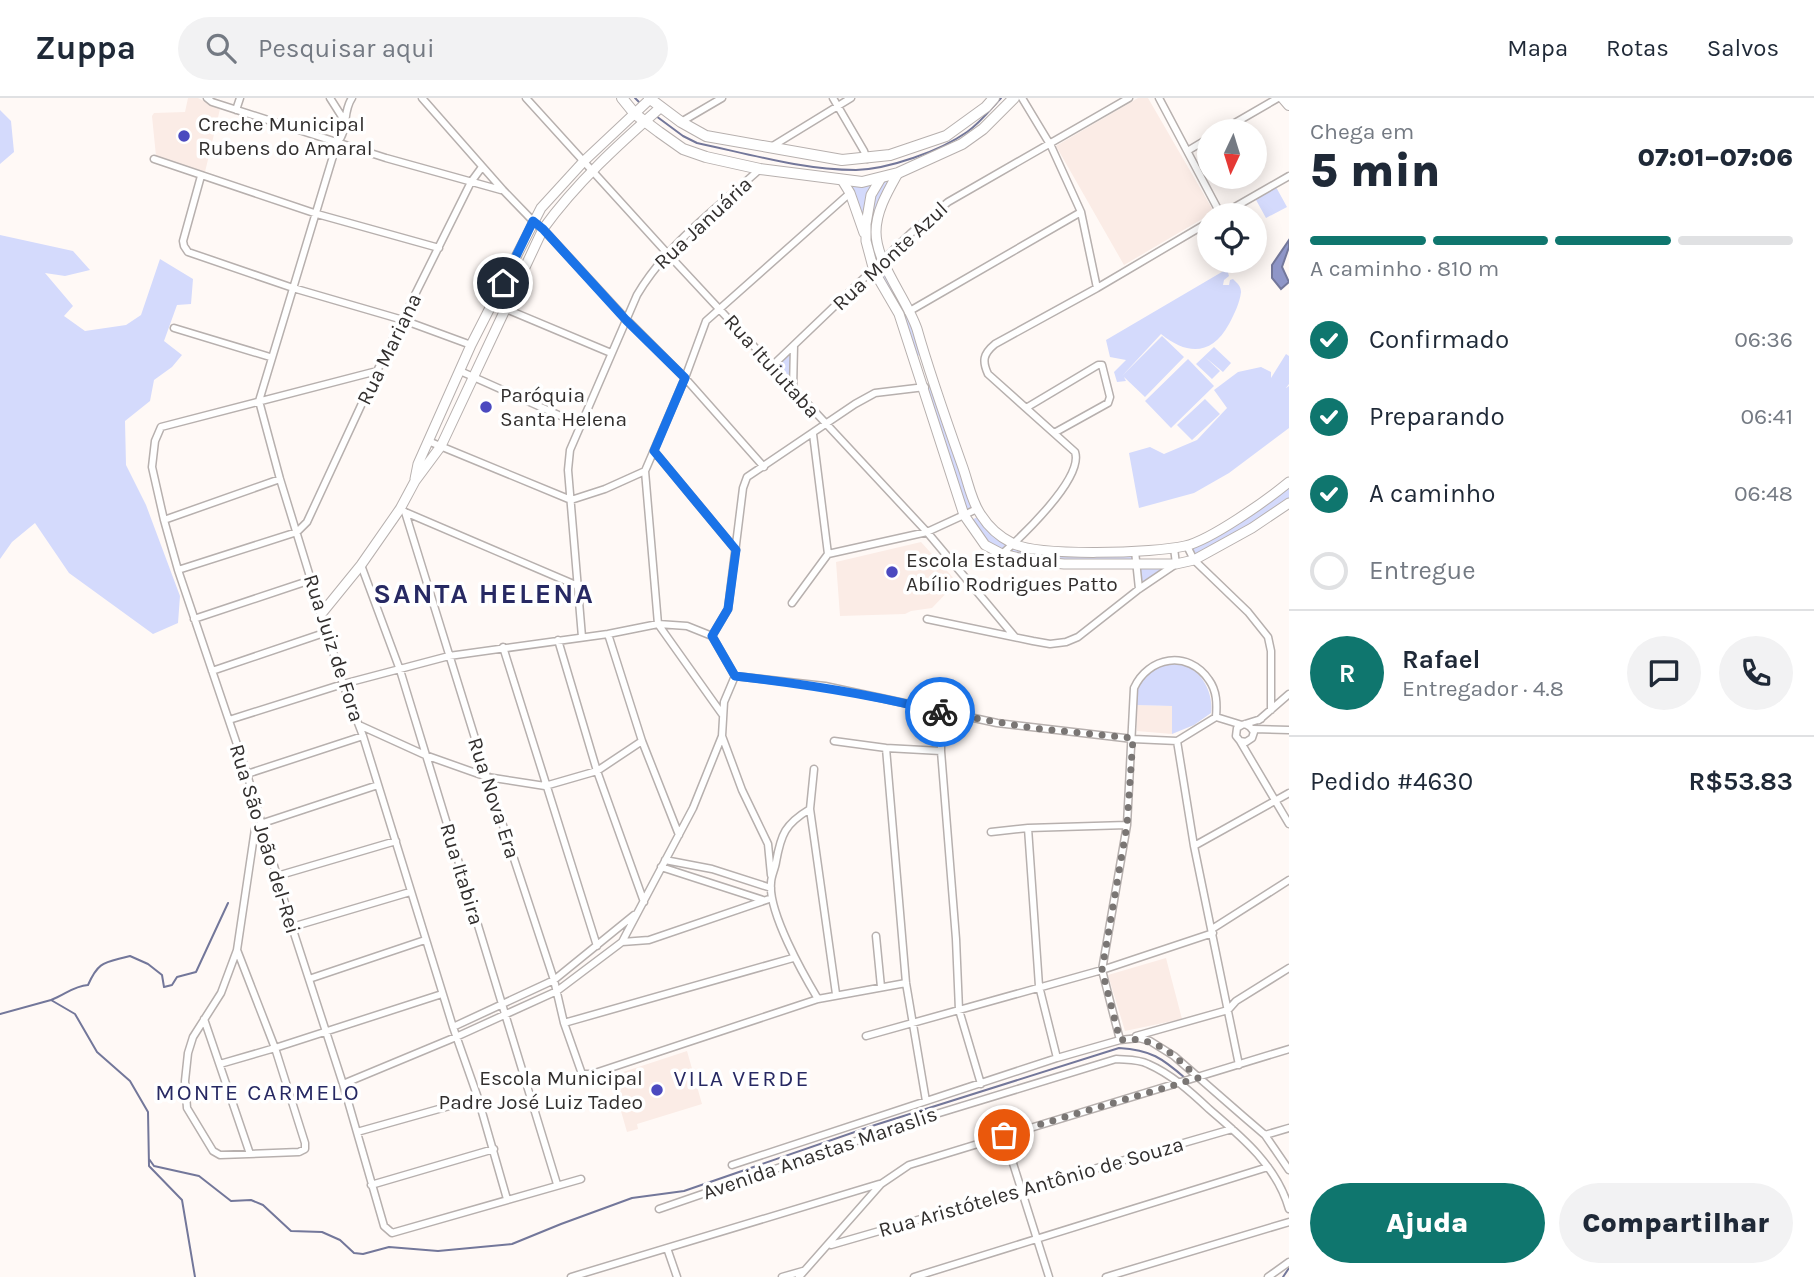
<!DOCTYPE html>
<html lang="pt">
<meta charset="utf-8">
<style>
:root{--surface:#fff;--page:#f2f2f3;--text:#1f2937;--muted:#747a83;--line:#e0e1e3;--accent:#0f766e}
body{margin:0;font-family:Karla,sans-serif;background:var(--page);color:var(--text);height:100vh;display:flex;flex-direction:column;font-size:26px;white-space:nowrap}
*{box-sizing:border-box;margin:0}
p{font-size:23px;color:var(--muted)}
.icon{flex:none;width:38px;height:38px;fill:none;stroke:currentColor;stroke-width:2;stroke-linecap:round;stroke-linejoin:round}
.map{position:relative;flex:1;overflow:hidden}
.panel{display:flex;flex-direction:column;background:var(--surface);width:525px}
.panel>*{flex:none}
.needle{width:46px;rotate:184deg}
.buttons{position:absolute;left:1197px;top:21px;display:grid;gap:14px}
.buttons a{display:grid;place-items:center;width:70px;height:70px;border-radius:50%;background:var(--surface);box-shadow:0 4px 18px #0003;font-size:35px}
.pin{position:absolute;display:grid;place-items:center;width:60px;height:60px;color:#fff;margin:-30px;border:4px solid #fff;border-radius:50%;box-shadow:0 2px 7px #0007}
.courier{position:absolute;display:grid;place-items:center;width:70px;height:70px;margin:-35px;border:5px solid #1a73e8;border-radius:50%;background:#fff;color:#222;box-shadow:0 2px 9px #0007}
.headline em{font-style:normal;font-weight:800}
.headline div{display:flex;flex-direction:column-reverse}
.headline{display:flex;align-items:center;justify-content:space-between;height:119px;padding:0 21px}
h1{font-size:46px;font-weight:800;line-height:52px}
.bar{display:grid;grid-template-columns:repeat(4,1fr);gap:10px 7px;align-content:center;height:84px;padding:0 21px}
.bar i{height:9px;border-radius:5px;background:var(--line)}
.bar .on{background:var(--accent)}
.bar p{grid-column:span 4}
.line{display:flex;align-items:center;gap:18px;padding:0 21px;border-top:2px solid var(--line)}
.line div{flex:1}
.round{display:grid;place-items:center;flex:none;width:74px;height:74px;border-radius:37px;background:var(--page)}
ol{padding:0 21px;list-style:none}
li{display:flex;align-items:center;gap:21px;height:77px}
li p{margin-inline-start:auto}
li .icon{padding:7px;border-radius:50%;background:var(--accent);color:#fff;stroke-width:4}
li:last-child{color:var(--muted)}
li i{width:38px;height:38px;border:4px solid var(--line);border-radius:50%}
.button{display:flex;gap:14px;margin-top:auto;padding:14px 21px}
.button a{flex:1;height:80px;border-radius:42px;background:var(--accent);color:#fff;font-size:28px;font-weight:800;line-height:80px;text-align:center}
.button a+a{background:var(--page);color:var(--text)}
header{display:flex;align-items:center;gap:42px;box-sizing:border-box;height:98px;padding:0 35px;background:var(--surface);border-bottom:2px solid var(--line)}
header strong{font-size:33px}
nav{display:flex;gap:38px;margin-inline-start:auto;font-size:24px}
.search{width:490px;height:63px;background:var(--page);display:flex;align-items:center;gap:18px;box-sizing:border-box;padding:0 24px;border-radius:38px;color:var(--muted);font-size:26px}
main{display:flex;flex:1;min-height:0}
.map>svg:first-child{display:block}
.built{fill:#fbece6}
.green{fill:#d4dafc}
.water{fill:#8f96c8;stroke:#73779a;stroke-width:2}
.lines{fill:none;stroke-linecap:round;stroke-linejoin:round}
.stream{stroke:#73779a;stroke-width:2}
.street-casing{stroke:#b7b0ae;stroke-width:9}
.secondary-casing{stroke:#b7b0ae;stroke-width:11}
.primary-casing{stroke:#b7b0ae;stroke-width:12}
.street{stroke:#fff;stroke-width:6}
.secondary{stroke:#fff;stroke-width:9}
.primary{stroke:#fff;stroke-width:10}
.done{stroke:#7a7674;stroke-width:7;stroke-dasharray:0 12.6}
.route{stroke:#1a73e8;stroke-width:9}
.poi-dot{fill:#4b49bf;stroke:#fff;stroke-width:2.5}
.labels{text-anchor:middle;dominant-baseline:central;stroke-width:7;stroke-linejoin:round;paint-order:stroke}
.poi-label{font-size:21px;fill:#322f2e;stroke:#fff;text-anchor:start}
.street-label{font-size:21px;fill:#322f2e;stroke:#fff}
.neighbourhood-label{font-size:23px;letter-spacing:2px;fill:#272963;stroke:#fff}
.district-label{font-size:28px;font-weight:bold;letter-spacing:2px;fill:#272963;stroke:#fff}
</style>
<header>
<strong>Zuppa</strong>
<div class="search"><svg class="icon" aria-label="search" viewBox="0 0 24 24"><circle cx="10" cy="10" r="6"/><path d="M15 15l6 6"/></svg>Pesquisar aqui</div>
<nav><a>Mapa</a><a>Rotas</a><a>Salvos</a></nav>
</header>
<main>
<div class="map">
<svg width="1289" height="1179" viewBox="0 0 1289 1179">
<rect width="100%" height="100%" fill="#fff9f6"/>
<path class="built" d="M188 0H198L220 11 205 74 156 58 152 18 154 15 185 14Z
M1138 0H1148L1214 114 1124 167 1056 48Z
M921 444 957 484 932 510 911 513 905 516 840 518 836 464Z
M1136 607 1172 608V636L1137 633Z
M1166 860 1182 921 1125 933 1108 877Z
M687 953 702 1006 637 1026 638 1031 627 1034 611 978Z"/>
<path class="green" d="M0 12 11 23 14 54 0 66Z
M898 75 877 122 882 159 872 168 864 135 842 82Z
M1276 89 1287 109 1266 120 1255 100Z
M0 137 73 153 90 172 65 178 45 175 73 208 64 218 85 233 126 227 141 217 160 161 193 181 191 206 177 207 164 243 182 257 172 269 154 282 150 303 125 323 126 367 146 407 180 498 178 525 153 536 69 475 35 425 12 444 0 461Z
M884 164 924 256 913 259 899 216 874 173Z
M1227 171 1229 178 1224 182 1223 187H1229L1230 182 1233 181C1237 185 1241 188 1241 194 1240 204 1234 217 1229 226 1212 257 1188 258 1161 236L1122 278 1162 238 1184 259 1145 299 1124 279 1126 283 1117 284 1114 274 1126 262 1110 259 1106 242Z
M794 247 793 292 772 268Z
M1214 249 1231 265 1223 274 1205 259 1220 273 1212 281 1196 266Z
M1286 256 1289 258V286L1286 290 1289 288V330L1229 375 1194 395 1139 410 1129 355 1150 349 1164 356 1197 342 1227 310 1214 292 1238 274 1261 269 1271 274V280Z
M1188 261 1214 288 1171 330 1145 303Z
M934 287 977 411 964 417 923 289Z
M1205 301 1220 316 1192 342 1177 327Z
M1289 384V405L1194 462 1187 448Z
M981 417 1013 447 1135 453V466H1176L1139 491 1135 467 1032 463 985 447 968 424Z
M1163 566C1168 566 1175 565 1180 566 1201 570 1214 595 1211 615L1194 627 1172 636V608L1136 607C1136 584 1142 577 1163 566Z"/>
<path class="water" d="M1289 142V149L1282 169 1289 184 1281 191 1272 180V167Z"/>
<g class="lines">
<path class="stream" d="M635 0 641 6
M656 18 683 38 697 45C749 56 803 72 856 72 889 71 940 53 967 34 980 25 990 12 1001 0
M51 902C65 897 73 888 88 887 99 862 105 865 130 858L148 866 162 877 164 889 172 887 177 879 196 874 228 805
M0 916 51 902 75 916 97 954 130 983 148 1014 149 1068 182 1102 195 1179
M149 1061 154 1068 199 1078 231 1103 251 1102 263 1107 291 1133 322 1134 340 1142 354 1155 363 1156 389 1149 438 1153 512 1146 561 1126 632 1100 684 1093 875 1027 1119 950C1151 952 1162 960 1185 980
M1283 1179 1289 1170"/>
<defs>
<path id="street" d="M207 0 212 4 386 60 501 92
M330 0 344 22
M352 0C342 14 349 32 337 45L259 303 280 381 343 586 363 638 453 929 478 1000 507 1101
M422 0 503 92 533 123 543 131 626 221 685 280 764 369
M526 0 667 155 927 434 1015 539
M833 0 864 53 867 61
M1022 0 1051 48 1081 114 1097 190
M1159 0 1221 117
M236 12 240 0
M681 24 722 0
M1221 33 1278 0
M771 49 851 0
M1189 52 1209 40
M154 61 317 116 439 150
M201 78 183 143 184 148 188 154 293 190 403 222 471 247
M1221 117 1289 78
M494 206 611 255
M908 214 1081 114
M174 230 270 259
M772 268 911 135 948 104 1129 0
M377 273 161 329 155 343 152 369 164 422 178 472 247 676 292 829 343 986 384 1128 392 1135 581 1081
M460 273 581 327
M793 292 794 247
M1026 310 1098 267H1102L1110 299 1108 305 1054 335
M813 336 828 456
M428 343 571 402 605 391 645 373 685 280 706 223 850 95
M654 353 736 452
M645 373 658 526 722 616
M405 414 487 679 554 882 564 925 582 976H592L818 901 906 885
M405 414 578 488
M164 422 280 381
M1187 448 1194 462 1248 514 1268 539 1271 553V612
M1135 453 1139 491
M1002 456C1021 439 1084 380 1075 354L988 276C982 263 983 256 995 246L1097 190 1209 124
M361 467 400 572 557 1086
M178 472 297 434 307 424 377 273 471 84 482 69
M792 505 828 456 927 434 977 411
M194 521 311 482
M927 521 1033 543 1050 546 1066 544 1078 539 1139 491 1176 466 1174 450
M608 536 642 643 679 737
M712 538 728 511 743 390 747 379 855 306 875 295 925 289
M582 539 568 372 570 352 637 197C667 146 717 110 760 71
M558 542 597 673 644 804
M503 549 597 848
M212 573 327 534
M735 578 825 588 997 625 1133 641 1177 643 1216 619 1242 627 1261 621
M941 615V653L956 841 959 912 981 986
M229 622 343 586 449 558 608 536 658 526 687 528 712 538 735 578
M1259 622 1289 596
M359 627 425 657 487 679 545 688 597 673 642 643
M1242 627 1237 630 1236 638 1240 643 1246 644 1252 640 1254 634 1250 629 1245 626
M1253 631 1289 632
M722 638 742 692 768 746 771 777
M834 643 886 650 941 653
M1177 643 1194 748 1239 967
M1240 643 1289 726
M886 650 906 885 926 1003
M814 671 810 711 836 896
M247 676 363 638
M810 711C785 726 781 736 776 764 775 771 771 778 771 785 768 814 803 876 818 901
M1028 730 1039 888 1057 960
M991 734 1028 730 1127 727
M1194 748 1289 695
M665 762 712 771 771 790
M661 769 763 802
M277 778 396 743
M292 829 410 794
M1212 831 1289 782
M876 838 881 889
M622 844 649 842 772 800
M237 852 275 950 305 1045V1051L299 1054 220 1057 213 1053 187 1010 185 983 188 955 193 939 221 895 237 852 255 731 260 726 378 687
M309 881 425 842
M204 921 250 1056
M564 925 793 860
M453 929 554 882 634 817
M866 938 1102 872 1213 835
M1136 938 1228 912 1236 903 1289 870
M1120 942 1102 872 1127 727 1134 590C1148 559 1188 551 1209 582 1217 593 1217 606 1216 619
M220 966 275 950 442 896
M343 986 456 939 557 893 622 844 693 710 722 638 724 604 735 578
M357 1034 478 1000
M1004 1037 1049 1179
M1265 1037 1289 1030
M732 1067 1057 960 1120 942 1139 940 1150 943 1174 958 1244 1019 1265 1037 1289 1072
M371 1087 494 1051
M659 1111 923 1020 1116 961C1127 962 1138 961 1148 966 1171 976 1191 994 1209 1011 1242 1039 1277 1068 1289 1111
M831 1147 1232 1031
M667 1150 677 1179
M571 1179 879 1086
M782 1179 803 1173
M799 1179 881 1086 909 1067 1289 951
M914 1179 1268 1069
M1106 1179 1289 1124
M1268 1179 1289 1164"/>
<path id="secondary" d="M898 75C888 93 876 113 876 134 876 165 907 201 917 231 930 277 946 322 962 367 968 383 971 403 981 417 988 428 1000 439 1012 445 1037 459 1155 455 1185 448 1211 442 1267 402 1289 384
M881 80 871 97 866 126V143L874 173 899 216 964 417 985 447 1002 456 1032 463 1064 466H1176L1194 462 1252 430 1289 405
M842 82 850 95 864 135
M415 381 418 366 471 247 541 110 584 63 650 1
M322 515 361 467 400 411 415 383 441 348 543 131C576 85 619 46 661 9"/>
<path id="primary" d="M622 0 635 16 659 34 683 51 706 59 760 71 862 84 898 75 962 46 983 31 1014 0
M649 0 681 24 706 38 842 62 890 57 946 38 986 9 994 0
M1283 0 1289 7"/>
</defs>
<use href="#street" class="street-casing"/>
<use href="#secondary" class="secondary-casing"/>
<use href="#primary" class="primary-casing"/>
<use href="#street" class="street"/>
<use href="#secondary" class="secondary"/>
<use href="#primary" class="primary"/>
</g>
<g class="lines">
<path class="done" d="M940 614 1032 630 1133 640 1127 727 1102 872 1120 942C1157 938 1173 956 1198 980L1004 1037"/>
<path class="route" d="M503 185 533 123 543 131 626 222 685 280 654 353 736 452 728 511 712 538 735 578C805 586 872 596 940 614"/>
</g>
<g class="poi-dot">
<circle cx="184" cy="38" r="7"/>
<circle cx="486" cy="309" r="7"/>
<circle cx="892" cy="474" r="7"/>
<circle cx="657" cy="992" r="7"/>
</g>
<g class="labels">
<g class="poi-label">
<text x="198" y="26">Creche Municipal<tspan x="198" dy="24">Rubens do Amaral</tspan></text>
<text x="500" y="297">Paróquia<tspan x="500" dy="24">Santa Helena</tspan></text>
<text x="906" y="462">Escola Estadual<tspan x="906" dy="24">Abílio Rodrigues Patto</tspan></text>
<text x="643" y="980" text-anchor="end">Escola Municipal<tspan x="643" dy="24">Padre José Luiz Tadeo</tspan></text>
</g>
<g class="street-label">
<text transform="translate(703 125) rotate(-43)">Rua Januária</text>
<text transform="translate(890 158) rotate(-43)">Rua Monte Azul</text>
<text transform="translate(389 251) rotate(-64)">Rua Mariana</text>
<text transform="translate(772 268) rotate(48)">Rua Ituiutaba</text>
<text transform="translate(334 550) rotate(72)">Rua Juiz de Fora</text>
<text transform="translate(494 700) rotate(72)">Rua Nova Era</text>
<text transform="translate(265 741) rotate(73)">Rua São João del-Rei</text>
<text transform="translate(462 776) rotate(73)">Rua Itabira</text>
<text transform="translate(820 1055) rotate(-19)">Avenida Anastas Maraslis</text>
<text transform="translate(1031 1089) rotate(-16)">Rua Aristóteles Antônio de Souza</text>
</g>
<g class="neighbourhood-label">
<text x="742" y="980">VILA VERDE</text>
<text x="258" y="994">MONTE CARMELO</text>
</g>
<g class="district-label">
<text x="484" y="495">SANTA HELENA</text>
</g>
</g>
</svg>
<div class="buttons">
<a><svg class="needle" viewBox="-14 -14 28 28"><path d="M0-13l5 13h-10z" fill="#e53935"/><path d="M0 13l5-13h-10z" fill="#747a83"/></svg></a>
<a><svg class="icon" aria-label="locate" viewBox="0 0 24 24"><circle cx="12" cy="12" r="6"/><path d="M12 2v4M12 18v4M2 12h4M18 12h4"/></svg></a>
</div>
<div class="pin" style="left:1004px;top:1037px;background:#ea580c"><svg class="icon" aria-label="bag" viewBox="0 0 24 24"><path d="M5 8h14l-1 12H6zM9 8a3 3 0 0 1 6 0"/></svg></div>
<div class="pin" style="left:503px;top:185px;background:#1f2937"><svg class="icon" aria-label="home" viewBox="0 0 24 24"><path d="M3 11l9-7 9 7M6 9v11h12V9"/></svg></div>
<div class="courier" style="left:940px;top:614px"><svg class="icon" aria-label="bike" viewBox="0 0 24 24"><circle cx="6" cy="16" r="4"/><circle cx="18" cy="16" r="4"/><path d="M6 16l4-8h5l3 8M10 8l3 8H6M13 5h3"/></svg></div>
</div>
<section class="panel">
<div class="headline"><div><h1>5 min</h1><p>Chega em</p></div><em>07:01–07:06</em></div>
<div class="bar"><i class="on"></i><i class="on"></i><i class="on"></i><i></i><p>A caminho · 810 m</p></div>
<ol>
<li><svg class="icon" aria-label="check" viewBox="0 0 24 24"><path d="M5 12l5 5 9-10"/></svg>Confirmado<p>06:36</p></li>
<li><svg class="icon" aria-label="check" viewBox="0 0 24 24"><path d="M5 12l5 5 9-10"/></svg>Preparando<p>06:41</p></li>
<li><svg class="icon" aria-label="check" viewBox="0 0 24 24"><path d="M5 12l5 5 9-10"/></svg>A caminho<p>06:48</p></li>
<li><i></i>Entregue</li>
</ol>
<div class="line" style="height:126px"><b class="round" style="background:var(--accent);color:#fff">R</b><div><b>Rafael</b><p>Entregador · 4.8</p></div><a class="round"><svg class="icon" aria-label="chat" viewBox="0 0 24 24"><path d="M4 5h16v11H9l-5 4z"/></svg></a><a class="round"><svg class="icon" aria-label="phone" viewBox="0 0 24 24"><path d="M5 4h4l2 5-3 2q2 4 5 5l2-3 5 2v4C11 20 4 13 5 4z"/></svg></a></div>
<div class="line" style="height:91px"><div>Pedido #4630</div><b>R$53.83</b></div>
<div class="button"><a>Ajuda</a><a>Compartilhar</a></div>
</section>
</main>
